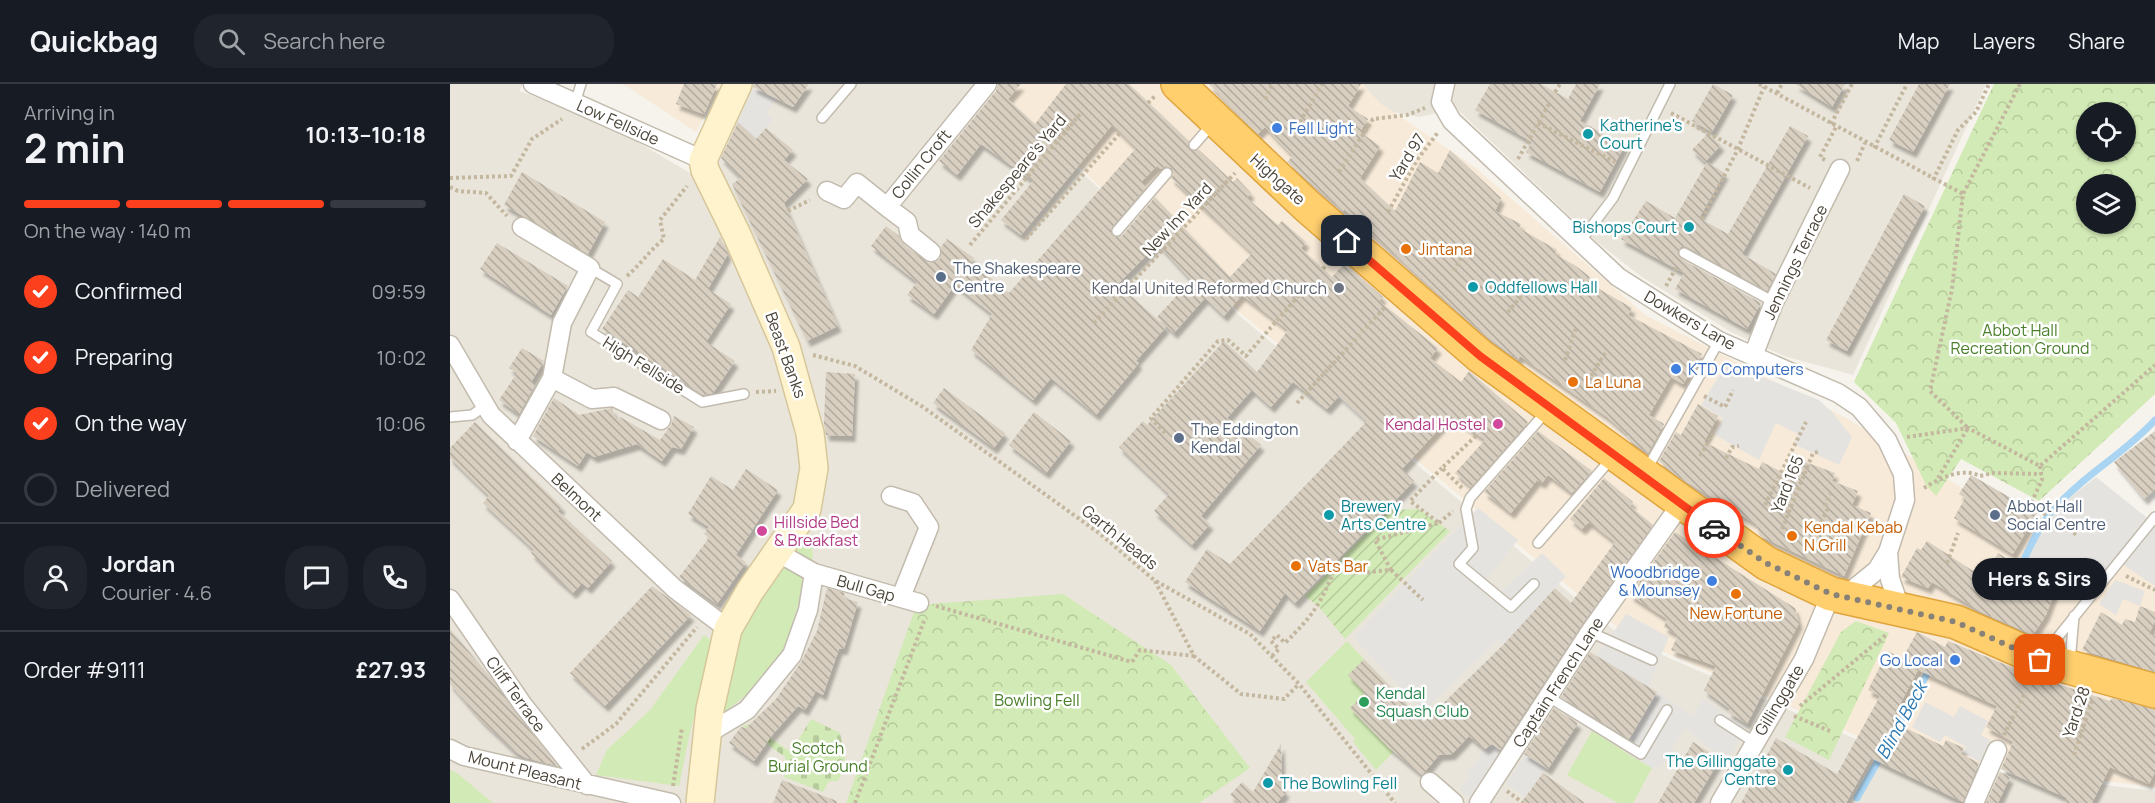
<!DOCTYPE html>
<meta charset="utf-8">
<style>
:root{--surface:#171b24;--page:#20242c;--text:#f1f3f6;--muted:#9ea1a6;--line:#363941;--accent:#fc3f1d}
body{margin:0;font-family:Manrope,sans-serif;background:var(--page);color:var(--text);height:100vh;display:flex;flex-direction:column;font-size:22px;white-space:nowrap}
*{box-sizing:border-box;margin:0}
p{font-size:20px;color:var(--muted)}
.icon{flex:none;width:33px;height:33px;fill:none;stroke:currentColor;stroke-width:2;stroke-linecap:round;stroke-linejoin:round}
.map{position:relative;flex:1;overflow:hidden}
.panel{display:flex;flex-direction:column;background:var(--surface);width:450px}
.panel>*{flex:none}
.buttons{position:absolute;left:1626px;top:18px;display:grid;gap:12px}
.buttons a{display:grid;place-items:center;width:60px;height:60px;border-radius:50%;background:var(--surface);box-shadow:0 2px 4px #0004;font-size:30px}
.pin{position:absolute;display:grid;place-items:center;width:51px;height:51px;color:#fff;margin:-26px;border-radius:12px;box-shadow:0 3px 9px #0006}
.courier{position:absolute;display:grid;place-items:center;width:60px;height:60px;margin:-30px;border:4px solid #fc3f1d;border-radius:50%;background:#fff;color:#222;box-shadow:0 2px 8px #0007}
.bubble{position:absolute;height:42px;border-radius:21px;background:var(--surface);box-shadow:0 2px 4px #0004;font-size:20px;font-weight:700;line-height:42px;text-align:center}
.overview em{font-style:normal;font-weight:700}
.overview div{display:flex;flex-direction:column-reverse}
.overview{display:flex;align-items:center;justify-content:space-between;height:102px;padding:0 24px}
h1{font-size:39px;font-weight:700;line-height:45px}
.bar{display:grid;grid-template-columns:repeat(4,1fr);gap:9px 6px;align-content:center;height:72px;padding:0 24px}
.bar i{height:8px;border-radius:4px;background:var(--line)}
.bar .active{background:var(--accent)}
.bar p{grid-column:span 4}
.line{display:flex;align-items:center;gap:15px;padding:0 24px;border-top:2px solid var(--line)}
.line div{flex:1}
.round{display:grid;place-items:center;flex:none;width:63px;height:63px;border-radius:24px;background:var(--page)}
ol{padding:0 24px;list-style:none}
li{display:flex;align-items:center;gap:18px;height:66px}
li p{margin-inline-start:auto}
li .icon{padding:6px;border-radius:50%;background:var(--accent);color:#fff;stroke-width:4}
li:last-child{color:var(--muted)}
li i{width:33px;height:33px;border:3px solid var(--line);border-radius:50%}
header{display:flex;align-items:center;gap:36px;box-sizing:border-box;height:84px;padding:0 30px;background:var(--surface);border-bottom:2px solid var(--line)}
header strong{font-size:28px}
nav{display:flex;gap:33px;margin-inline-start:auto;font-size:21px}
.search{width:420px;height:54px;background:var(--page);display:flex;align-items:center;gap:15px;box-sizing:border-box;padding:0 21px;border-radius:24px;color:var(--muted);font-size:22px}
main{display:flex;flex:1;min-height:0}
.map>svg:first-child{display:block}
.residential{fill:#eae5da}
.commercial{fill:#f7ead8}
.grass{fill:#d2eab5}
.forest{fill:url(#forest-crowns);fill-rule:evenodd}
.cemetery{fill:url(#cemetery-stones)}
.garden{fill:url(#garden-furrows)}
.parking{fill:#e5e3e0}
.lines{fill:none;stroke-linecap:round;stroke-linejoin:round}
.stream{stroke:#a9d4f2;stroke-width:7}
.building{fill:url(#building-back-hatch);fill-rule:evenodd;filter:url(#shadow)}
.lane-casing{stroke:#c2bbae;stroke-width:12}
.street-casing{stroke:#c2bbae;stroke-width:21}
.secondary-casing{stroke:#d6c79b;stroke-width:30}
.highway-casing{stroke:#e0a43c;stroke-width:36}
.path{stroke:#c4b79f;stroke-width:4;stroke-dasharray:3 3;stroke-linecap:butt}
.lane{stroke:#fff;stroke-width:9}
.street{stroke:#fff;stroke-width:18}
.secondary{stroke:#fff3cd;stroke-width:27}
.highway{stroke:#ffcf6e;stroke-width:33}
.done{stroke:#878178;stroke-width:6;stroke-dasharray:0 10.8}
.route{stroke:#fc3f1d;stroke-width:8}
.shop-dot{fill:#3f7fe0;stroke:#fff;stroke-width:2}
.culture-dot{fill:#0f9aa8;stroke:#fff;stroke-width:2}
.food-dot{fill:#e8710a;stroke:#fff;stroke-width:2}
.service-dot{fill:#5c6f8a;stroke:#fff;stroke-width:2}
.worship-dot{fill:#6b7280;stroke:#fff;stroke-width:2}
.hotel-dot{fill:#d1479c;stroke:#fff;stroke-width:2}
.leisure-dot{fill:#2e9e5b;stroke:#fff;stroke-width:2}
.labels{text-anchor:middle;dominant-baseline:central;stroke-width:5;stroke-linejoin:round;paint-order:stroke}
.street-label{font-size:16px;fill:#4b4439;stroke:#fff}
.culture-label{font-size:16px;fill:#0d838f;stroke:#fff;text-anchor:start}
.shop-label{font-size:16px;fill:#366cbe;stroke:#fff;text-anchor:start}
.food-label{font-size:16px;fill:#c56008;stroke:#fff;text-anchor:start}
.service-label{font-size:16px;fill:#4e5e75;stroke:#fff;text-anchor:start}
.worship-label{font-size:16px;fill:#5b616d;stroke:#fff;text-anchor:end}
.park-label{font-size:16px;fill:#4a7f2a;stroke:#fff}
.hotel-label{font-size:16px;fill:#b23c85;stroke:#fff;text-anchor:end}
.leisure-label{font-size:16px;fill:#27864d;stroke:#fff;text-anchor:start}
.water-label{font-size:18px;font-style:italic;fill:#2e7ab2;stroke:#fff}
</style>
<header>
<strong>Quickbag</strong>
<div class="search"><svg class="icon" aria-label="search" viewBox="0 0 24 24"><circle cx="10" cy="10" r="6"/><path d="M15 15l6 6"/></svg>Search here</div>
<nav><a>Map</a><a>Layers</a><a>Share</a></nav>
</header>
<main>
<section class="panel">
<div class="overview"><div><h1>2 min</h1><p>Arriving in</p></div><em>10:13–10:18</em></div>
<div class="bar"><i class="active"></i><i class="active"></i><i class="active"></i><i></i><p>On the way · 140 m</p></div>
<ol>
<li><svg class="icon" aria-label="check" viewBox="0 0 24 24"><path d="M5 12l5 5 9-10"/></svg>Confirmed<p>09:59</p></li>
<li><svg class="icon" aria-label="check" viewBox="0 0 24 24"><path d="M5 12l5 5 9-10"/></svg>Preparing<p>10:02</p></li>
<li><svg class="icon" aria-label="check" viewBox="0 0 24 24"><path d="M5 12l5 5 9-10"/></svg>On the way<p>10:06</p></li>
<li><i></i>Delivered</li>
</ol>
<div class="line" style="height:108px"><a class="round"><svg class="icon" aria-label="person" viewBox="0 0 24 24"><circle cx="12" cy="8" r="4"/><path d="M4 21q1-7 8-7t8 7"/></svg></a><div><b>Jordan</b><p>Courier · 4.6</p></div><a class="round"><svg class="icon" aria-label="chat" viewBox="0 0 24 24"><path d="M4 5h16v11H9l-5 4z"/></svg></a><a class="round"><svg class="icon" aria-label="phone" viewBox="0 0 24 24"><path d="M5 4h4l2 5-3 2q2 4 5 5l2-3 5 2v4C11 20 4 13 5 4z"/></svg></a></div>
<div class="line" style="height:78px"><div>Order #9111</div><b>£27.93</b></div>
</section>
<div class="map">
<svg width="1705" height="719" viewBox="0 0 1705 719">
<defs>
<pattern id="forest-crowns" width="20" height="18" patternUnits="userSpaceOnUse" patternTransform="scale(1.5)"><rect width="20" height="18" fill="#d2eab5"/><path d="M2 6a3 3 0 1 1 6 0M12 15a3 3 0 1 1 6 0" fill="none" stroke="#b6ca9c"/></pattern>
<pattern id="cemetery-stones" width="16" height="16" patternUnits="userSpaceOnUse" patternTransform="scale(1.5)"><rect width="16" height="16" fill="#d2eab5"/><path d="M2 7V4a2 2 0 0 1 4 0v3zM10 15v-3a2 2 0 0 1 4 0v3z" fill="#b6ca9c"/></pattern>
<pattern id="garden-furrows" width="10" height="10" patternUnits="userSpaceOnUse" patternTransform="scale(1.5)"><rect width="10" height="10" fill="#d2eab5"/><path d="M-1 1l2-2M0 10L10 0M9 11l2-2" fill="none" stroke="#b6ca9c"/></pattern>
<pattern id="building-back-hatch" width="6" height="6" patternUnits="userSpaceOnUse" patternTransform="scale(1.5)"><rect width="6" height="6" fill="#d8cfc1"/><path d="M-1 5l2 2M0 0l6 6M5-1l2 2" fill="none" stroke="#b1aa9e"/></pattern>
<filter id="shadow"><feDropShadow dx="3.5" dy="6" stdDeviation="1.5" flood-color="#0004"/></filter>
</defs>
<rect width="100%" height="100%" fill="#f6f3ec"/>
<path class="residential" d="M0 0H73L69 7 152 37 240 89 264 86 268 65 298 0H534L791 233 1173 554 1459 678 1705 707V719H0Z
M893 0H1536L1403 291 1334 272 1281 248 1192 193 1147 158 1007 25 969 33 922 24Z"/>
<path class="commercial" d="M173 0H272L246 48Z
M539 0H913L930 19 1026 84 1195 231 1396 334 1565 436 1705 475V703L1458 674 1179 553 744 190Z"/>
<path class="grass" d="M356 445 361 453 363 473 334 566 305 604 271 631 286 563 298 535Z
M254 551 263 558 239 653 229 702 146 691 157 666 200 626Z
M897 557 973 638 926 686 903 658 905 655 856 598Z
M1142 647 1202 684 1183 719H1168L1117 691Z
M0 686 7 689 43 719H0Z"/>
<path class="forest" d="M1544 0H1705V310L1589 417 1511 375 1486 412 1476 401 1446 339 1404 298ZM1676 28V68H1636V28ZM1676 100V140H1636V100Z
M613 510 721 581 800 684 749 719H396L465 525 481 520Z
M1406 537 1439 549 1379 676 1335 653 1391 548Z"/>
<path class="cemetery" d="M361 635 390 649 396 678 388 697H379L373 708 334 693 337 685 335 673 292 642 300 640 341 668Z"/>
<path class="garden" d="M968 425 1000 447 895 555 869 523 855 512 939 426Z"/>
<path class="parking" d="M304 4 326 15 316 29 323 35 306 55 287 38Z
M1277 279 1369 316 1383 329 1402 353 1389 381 1344 360 1348 350 1326 339 1309 376 1265 351 1273 334 1251 321Z
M1646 393 1701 437 1705 433V502L1669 478 1641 511 1618 495 1613 502 1576 480 1592 447 1602 433 1623 411Z
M1028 424 1068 456 1029 505 1042 516 1092 469 1116 492 1053 561 1048 556 974 627 903 553Z
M1665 496 1695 507 1690 522 1673 515 1666 531 1649 520Z
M1176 530 1219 553 1198 603 1147 572Z
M1207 608 1242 632 1253 615 1295 643 1279 675 1255 661 1235 644 1211 683 1202 684 1173 667Z
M1475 618 1504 633 1510 622 1538 637 1531 651 1545 659 1534 680 1513 669 1516 663 1495 651 1490 658 1462 643Z
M1042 660 1055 669 1022 714 1009 706 1019 692 1017 690 1035 665Z
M1076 671 1096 684 1075 713 1056 699Z"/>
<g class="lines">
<path class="stream" d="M1565 493C1578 470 1586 445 1604 425 1634 391 1675 369 1705 336
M1444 649 1481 583
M1407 714 1431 672"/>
</g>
<path class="building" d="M234 0H267L254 30 226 20Z
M304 0H359L343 23 303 3Z
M548 0H571L558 15 585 40 616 0H679L739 57V66H749L783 98 787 94 801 109 797 114 828 141 832 137 856 158 851 164 882 193 895 179 933 213 929 217 988 264 980 274 1011 298 1019 287 1078 338 1021 403 1005 389 1035 356 1001 332 952 385 964 397 845 519 835 509 810 547 735 498 757 465 780 480 917 337 889 312 877 325 843 298 821 323 802 306 777 334 811 361 751 432 760 440 742 461 704 427 719 410 669 363 693 337 697 341 774 257 807 288 838 246 792 211 774 232 755 214 724 249 707 233 741 196 708 160 668 200 716 243 686 277 689 279 646 331 601 294 583 316 521 266 542 230 505 201 484 230 457 211 467 198 421 162 436 142 449 152 453 160 479 179 490 175 491 163 497 155 524 174 521 178 559 209 686 64 662 41 571 151 551 136 583 97 531 60 507 91 489 77 546 7ZM707 82 711 85 715 82 722 84 724 90 721 94 802 169 780 193 705 113 672 152 665 153 661 150 662 143 696 103 691 98Z
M759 0H911L898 22 918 35 910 48 930 62 910 94 945 127 970 78 988 89 1000 66 1051 114 1045 127 1071 140 1069 144 1107 166 1105 170 1126 182 1140 193 1137 198 1182 224 1178 231 1252 270 1233 300 1221 293 1199 331 1214 340 1198 369 1176 354 1178 351 1157 333 1070 272 1068 276 1031 248 894 125 893 127 837 78 843 72 815 43 808 50Z
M1040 0H1091L1118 15 1126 0H1150L1130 37 1175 61 1150 108 1076 68 1082 58 1025 26Z
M1263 0 1283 11 1262 48 1242 37Z
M1345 0H1395L1382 23Z
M1469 0H1500L1463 68 1439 56Z
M288 38 306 55 316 44 343 66 334 76 358 95 334 119 388 242 357 257 282 100 291 94 271 74Z
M1340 42 1358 52 1292 170 1326 190 1317 207 1237 163H1231L1227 169 1231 175 1311 219 1297 245 1225 205 1234 189 1171 155 1196 117 1225 134 1257 78 1275 89 1249 134 1278 150Z
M1258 49 1271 61 1255 78 1242 66Z
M72 88 155 138 138 170 54 121Z
M1454 110 1475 122 1397 267 1376 256Z
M270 153 278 170 258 205 281 220 256 258 285 277 263 309 253 311 152 245 178 206 188 213 213 175 245 196Z
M47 159 118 202 101 231 30 185Z
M72 264 94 277 81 298 85 301 69 330 49 316 67 289 59 284Z
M376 288 405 290 402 352 376 351 374 340Z
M494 304 555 349 544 364 483 319Z
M104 314 129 331 162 324 167 337 170 333 210 356 221 341 224 332 244 343 231 365 222 363 212 377 187 360 144 373 137 368 128 382 83 352Z
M1248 320 1268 332 1254 358 1309 385 1312 378 1334 389 1342 373 1385 389 1382 397 1408 407 1402 421 1421 429 1394 492 1310 452 1306 440 1230 394 1209 377 1226 348 1231 351Z
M584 328 621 357 596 389 559 361Z
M25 338 112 423 108 427 162 477 138 504 132 499 123 509 106 494 81 469 84 466 33 419 39 412 0 374V364Z
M1088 347 1142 387 1122 409 1098 391 1092 399 1087 396 1061 429 1034 408Z
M1705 347V405L1694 415 1664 378Z
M296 385 328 406 286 471 296 478 267 520 229 493 259 454 254 450 259 443 238 430 261 392 283 406Z
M1521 391 1587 429 1563 470 1504 434 1515 414 1509 410Z
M1154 394 1183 418 1180 422 1203 441 1131 542 1050 666 1042 660 1035 665 1019 652 1002 670 989 671 972 691 938 663 900 624 915 609 898 591 914 575 974 638 1053 561 1105 504 1121 519 1165 458 1139 438 1132 445 1120 435Z
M1225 448 1345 524 1349 539 1297 640 1278 628 1280 625 1254 606 1266 582 1221 566 1228 551 1214 543 1217 535 1180 511Z
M1477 457 1534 494 1548 469 1567 481 1566 483 1606 505 1596 531 1583 551 1533 529 1482 498 1478 504 1451 493 1467 464 1471 466Z
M202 502 241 531 155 622 120 589Z
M377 504 395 509 393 514 408 518 394 565H389L373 611 366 607 355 626 348 622 323 650 304 677 279 659 291 643 296 644 326 615 351 578 367 547Z
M1690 522 1705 528V537L1699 550 1705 552V588L1632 566 1651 528 1672 541 1675 535 1685 538Z
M0 545 41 594 107 682 76 674 64 667 31 636 0 600Z
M1467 548 1495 563 1498 557 1583 592 1660 617 1662 614 1705 625V688L1699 700 1660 683 1642 719H1615L1617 714 1551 685 1563 658 1536 643 1547 622 1468 586 1441 637 1493 662 1496 656 1514 664 1511 670 1529 679 1513 718 1421 674 1396 719H1291L1326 654 1387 690 1430 612 1418 606 1438 567 1452 575Z
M1140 568 1207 608 1179 655 1111 613Z
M1104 624 1128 639 1098 685 1074 670Z
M1243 658 1270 675 1244 719H1208Z
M831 660 832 704 836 708 827 719H789L780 711 792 698 803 708Z
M1550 688 1560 693 1548 719H1536Z
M1093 689 1113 703 1135 719H1071Z
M332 696 387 717V719H323Z"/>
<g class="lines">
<defs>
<path id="lane" d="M125 19 131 0
M372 34 401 0
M744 61 763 39
M667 147 717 89
M1129 159 1163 114 1220 0
M1234 169 1324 218
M140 184 167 200 141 248 252 318 294 310
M0 333 22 331 35 322
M1197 385 1269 257
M1088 459 1161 375
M1084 500 1061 523 1009 480 1023 464 1016 425 1020 414 1096 328
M1140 548 1202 576
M1595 569 1705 433
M1620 578 1624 532
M1097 612 1191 670 1217 626
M1270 636 1304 658"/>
<path id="street" d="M83 0 253 76
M995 0 991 18 1002 37 1168 193 1269 257 1388 309 1409 323 1437 356 1453 390 1455 416 1438 468 1427 486 1394 513
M377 107 394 115 407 99 437 123 537 0
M437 123 457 138 460 151 481 168
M0 261 41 331 225 505 278 545
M1303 272 1324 218 1390 85
M102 294 142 315 164 313 211 336
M67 357 102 294 112 239 140 184 72 143
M441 412 463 419 479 443 451 513
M1438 468 1440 495 1450 524
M364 489 469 519
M0 515 73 621 137 701
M257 650 297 626 342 571 358 526 364 489 327 468
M0 665 14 672 221 719
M980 698 1004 719
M1029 719 1140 548 1231 420
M1270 719 1354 575 1381 510
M1524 719 1547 666"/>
<path id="secondary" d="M250 719 260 625 278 545 300 507 357 425 364 384 360 349 336 263 287 151 255 86 253 76 288 0"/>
<path id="highway" d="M728 0 857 122 1030 272 1316 479 1381 510 1506 538 1590 575 1705 607"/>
</defs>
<use href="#lane" class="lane-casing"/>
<use href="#street" class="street-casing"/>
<use href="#secondary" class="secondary-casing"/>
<use href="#highway" class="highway-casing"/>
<path class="path" d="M1309 0 1513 110
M1105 8 1110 0
M1327 9 1332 0
M815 15 823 0
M698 19 706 11
M1221 29 1360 104
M850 38 872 0
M1088 39 1165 78
M1381 40 1402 0
M1424 64 1457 0
M1068 75 1099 20
M1375 76 1370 73 1386 43
M1407 77 1415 59
M889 88 923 35 957 31 975 24
M0 94 61 92 82 55 112 35
M1483 96 1508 46 1526 28 1539 0
M0 103 8 107 36 109 57 132
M338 127 360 116
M938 128 967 76 989 47
M1252 135 1288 65 1314 3
M576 155 670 49
M520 161 632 28
M873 185 880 176
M1004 187 1017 164
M177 192C191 180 200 166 214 155L210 136 237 102
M1216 202 1227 182
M1058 228 1075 207
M644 239 785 89
M363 271 405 282 473 323 649 449 704 496 800 550 849 600 945 719
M1115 276 1126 244
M1141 292 1157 266
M1163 306 1171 293
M306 308 326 307
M1254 312 1275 323 1283 306
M847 319 935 223
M715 349 701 334 768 257 778 256 796 272 851 209
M1457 353 1518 344 1590 382 1705 281
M1250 372 1263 350
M1276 374 1282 363 1289 362
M1590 382 1592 396 1582 417 1595 430 1627 451
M1488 394 1518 344 1480 307 1502 205 1513 110 1570 0
M1012 404 992 384 1028 350
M1474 404C1490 394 1512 383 1530 392L1543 389 1591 390
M1315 421 1356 338
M989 439 1003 427
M1332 445 1363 369 1368 368
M1364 447 1368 445 1377 426 1375 422 1380 410
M1497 479 1508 449
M941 486 973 516
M1676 492 1705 506
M705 497 744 572 791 610 834 615 849 600
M486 522 682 578 690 566 744 572
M822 572 829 565 821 557 827 551 835 559C862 532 869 523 884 487L908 489 941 486 925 456 989 439 960 417 992 384
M1350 622 1437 550
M1344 632 1380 647
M1554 651 1575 609
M132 665 166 640 247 543
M1624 671 1642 617
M223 702 232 644
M1057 707 1073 719
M405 719 474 537"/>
<use href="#lane" class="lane"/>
<use href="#street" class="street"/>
<use href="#secondary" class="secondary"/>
<use href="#highway" class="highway"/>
</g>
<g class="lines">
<path class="done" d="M1264 444 1316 479 1381 510 1506 538 1590 576"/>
<path class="route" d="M897 157 1030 272 1264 444"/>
</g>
<g class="shop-dot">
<circle cx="827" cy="44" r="6"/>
<circle cx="1226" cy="285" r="6"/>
<circle cx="1262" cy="497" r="6"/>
<circle cx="1505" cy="576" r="6"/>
</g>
<g class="culture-dot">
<circle cx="1138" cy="50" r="6"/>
<circle cx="1239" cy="143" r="6"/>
<circle cx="1023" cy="203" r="6"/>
<circle cx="879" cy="431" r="6"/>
<circle cx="1338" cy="686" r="6"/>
<circle cx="818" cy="699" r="6"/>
</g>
<g class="food-dot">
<circle cx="956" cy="165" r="6"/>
<circle cx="1123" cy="298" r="6"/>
<circle cx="1342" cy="452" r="6"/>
<circle cx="846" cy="482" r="6"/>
<circle cx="1286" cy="510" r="6"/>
</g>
<g class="service-dot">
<circle cx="491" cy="193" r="6"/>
<circle cx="729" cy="354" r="6"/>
<circle cx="1545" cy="431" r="6"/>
</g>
<circle class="worship-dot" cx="889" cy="204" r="6"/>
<g class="hotel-dot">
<circle cx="1048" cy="340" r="6"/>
<circle cx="312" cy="447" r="6"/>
</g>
<circle class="leisure-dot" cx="914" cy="618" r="6"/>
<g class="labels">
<g class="street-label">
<text transform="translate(168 38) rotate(24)">Low Fellside</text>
<text transform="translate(957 73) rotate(-58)">Yard 97</text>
<text transform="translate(471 80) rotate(-51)">Collin Croft</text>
<text transform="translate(567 87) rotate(-50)">Shakespeare's Yard</text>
<text transform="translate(828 95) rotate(42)">Highgate</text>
<text transform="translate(727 135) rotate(-47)">New Inn Yard</text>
<text transform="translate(1345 178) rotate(-64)">Jennings Terrace</text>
<text transform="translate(1240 236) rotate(30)">Dowkers Lane</text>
<text transform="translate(336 271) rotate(70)">Beast Banks</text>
<text transform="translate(194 281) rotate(32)">High Fellside</text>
<text transform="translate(1337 400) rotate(-68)">Yard 165</text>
<text transform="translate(127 413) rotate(43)">Belmont</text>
<text transform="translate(670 453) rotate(39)">Garth Heads</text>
<text transform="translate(416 504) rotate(16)">Bull Gap</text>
<text transform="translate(1108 598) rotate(-57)">Captain French Lane</text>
<text transform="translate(66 610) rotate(54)">Cliff Terrace</text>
<text transform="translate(1329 616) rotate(-59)">Gillinggate</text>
<text transform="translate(1626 628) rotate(-71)">Yard 28</text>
<text transform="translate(75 686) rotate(14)">Mount Pleasant</text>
</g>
<g class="culture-label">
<text x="1150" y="41">Katherine's<tspan x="1150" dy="18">Court</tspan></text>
<text x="1227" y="143" text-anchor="end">Bishops Court</text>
<text x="1035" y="203">Oddfellows Hall</text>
<text x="891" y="422">Brewery<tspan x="891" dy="18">Arts Centre</tspan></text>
<text x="1326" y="677" text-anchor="end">The Gillinggate<tspan x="1326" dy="18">Centre</tspan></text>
<text x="830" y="699">The Bowling Fell</text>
</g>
<g class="shop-label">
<text x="839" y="44">Fell Light</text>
<text x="1238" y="285">KTD Computers</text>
<text x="1250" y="488" text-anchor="end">Woodbridge<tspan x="1250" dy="18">&amp; Mounsey</tspan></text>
<text x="1493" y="576" text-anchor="end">Go Local</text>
</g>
<g class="food-label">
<text x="968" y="165">Jintana</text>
<text x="1135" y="298">La Luna</text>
<text x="1354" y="443">Kendal Kebab<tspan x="1354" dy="18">N Grill</tspan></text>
<text x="858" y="482">Vats Bar</text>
<text x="1286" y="529" text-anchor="middle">New Fortune</text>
</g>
<g class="service-label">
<text x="503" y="184">The Shakespeare<tspan x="503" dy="18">Centre</tspan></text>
<text x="741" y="345">The Eddington<tspan x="741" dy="18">Kendal</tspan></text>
<text x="1557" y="422">Abbot Hall<tspan x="1557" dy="18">Social Centre</tspan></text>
</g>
<g class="worship-label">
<text x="877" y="204">Kendal United Reformed Church</text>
</g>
<g class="park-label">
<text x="1570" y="246">Abbot Hall<tspan x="1570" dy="18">Recreation Ground</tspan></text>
<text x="587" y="616">Bowling Fell</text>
<text x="368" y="664">Scotch<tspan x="368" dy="18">Burial Ground</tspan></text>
</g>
<g class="hotel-label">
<text x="1036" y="340">Kendal Hostel</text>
<text x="324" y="438" text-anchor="start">Hillside Bed<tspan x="324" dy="18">&amp; Breakfast</tspan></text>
</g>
<g class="leisure-label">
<text x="926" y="609">Kendal<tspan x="926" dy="18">Squash Club</tspan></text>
</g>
<g class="water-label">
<text transform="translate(1451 636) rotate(-61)">Blind Beck</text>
</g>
</g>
</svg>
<div class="buttons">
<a><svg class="icon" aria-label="locate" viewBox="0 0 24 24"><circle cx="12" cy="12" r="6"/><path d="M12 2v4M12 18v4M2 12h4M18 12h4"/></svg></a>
<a><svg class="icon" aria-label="layers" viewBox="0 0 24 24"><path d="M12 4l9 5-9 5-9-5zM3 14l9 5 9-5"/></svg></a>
</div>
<div class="pin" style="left:1590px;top:576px;background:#ea580c"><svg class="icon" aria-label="bag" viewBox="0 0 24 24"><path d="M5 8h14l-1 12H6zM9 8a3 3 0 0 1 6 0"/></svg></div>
<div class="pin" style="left:897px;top:157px;background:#1f2937"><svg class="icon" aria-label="home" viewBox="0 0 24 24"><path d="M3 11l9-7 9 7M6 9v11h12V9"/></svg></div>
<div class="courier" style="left:1264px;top:444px"><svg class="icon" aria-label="car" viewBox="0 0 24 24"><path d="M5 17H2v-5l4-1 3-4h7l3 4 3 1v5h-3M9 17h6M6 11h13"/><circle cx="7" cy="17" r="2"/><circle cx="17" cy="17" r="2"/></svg></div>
<div class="bubble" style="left:1522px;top:474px;width:135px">Hers &amp; Sirs</div>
</div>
</main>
